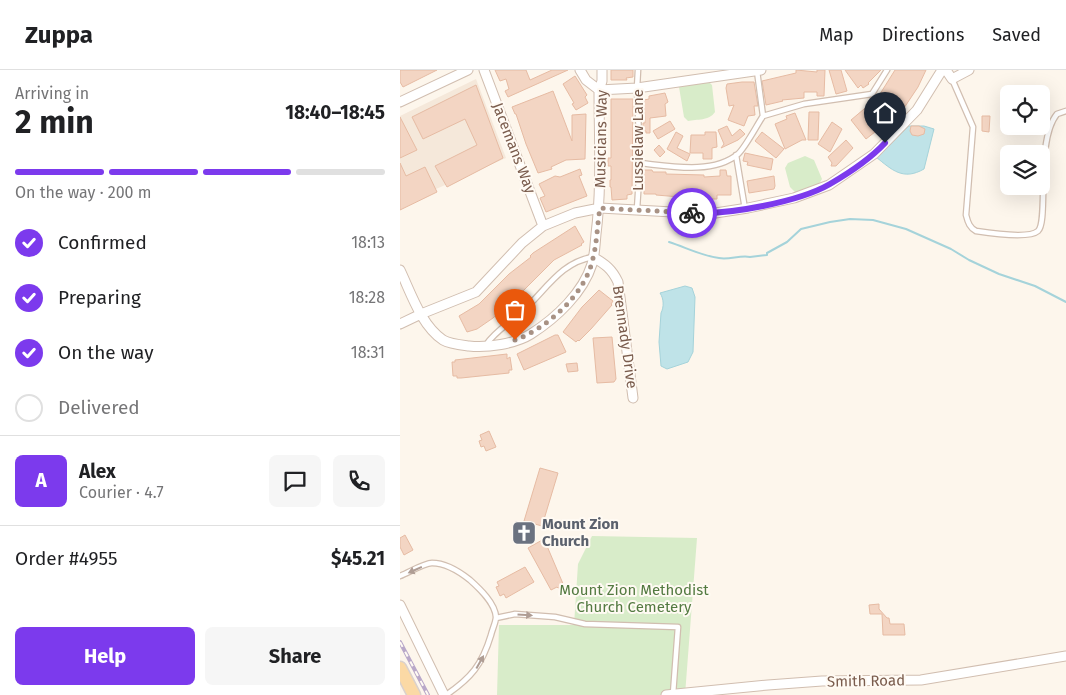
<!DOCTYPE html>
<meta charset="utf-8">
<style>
:root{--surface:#fff;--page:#f6f6f6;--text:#202124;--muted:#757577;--line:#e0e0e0;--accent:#7c3aed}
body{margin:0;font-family:"Fira Sans",sans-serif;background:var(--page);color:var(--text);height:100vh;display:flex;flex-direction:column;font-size:19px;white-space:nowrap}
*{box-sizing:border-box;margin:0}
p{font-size:16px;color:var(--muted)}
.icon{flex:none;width:28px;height:28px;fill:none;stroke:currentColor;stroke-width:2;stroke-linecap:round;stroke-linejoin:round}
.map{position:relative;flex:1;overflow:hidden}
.drawer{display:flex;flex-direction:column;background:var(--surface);width:400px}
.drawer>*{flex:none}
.buttons{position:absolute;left:600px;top:15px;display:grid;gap:10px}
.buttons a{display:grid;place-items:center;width:50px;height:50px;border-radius:8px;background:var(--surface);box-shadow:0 5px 20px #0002;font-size:25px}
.pin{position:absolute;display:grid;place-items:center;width:42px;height:42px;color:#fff;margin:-51px -21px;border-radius:50% 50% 50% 0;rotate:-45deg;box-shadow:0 0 5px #0007}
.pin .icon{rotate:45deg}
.courier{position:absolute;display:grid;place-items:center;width:50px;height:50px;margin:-25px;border:4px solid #7c3aed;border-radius:50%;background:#fff;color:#222;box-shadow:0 1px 6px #0007}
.headline em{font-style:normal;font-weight:700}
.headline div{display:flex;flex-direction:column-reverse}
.headline{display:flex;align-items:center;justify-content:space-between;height:85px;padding:0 15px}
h1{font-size:32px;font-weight:700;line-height:38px}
.bar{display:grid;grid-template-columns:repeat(4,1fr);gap:8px 5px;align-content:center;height:60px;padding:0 15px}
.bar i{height:6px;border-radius:4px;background:var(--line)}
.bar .selected{background:var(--accent)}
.bar p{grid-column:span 4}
.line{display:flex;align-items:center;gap:12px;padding:0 15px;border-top:1px solid var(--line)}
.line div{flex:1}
.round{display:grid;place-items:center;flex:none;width:52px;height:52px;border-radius:8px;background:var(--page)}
ol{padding:0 15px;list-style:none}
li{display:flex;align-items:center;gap:15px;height:55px}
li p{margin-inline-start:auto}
li .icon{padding:5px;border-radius:50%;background:var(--accent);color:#fff;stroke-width:4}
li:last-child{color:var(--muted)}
li i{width:28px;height:28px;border:2px solid var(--line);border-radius:50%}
.primary-button{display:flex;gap:10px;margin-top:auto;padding:10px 15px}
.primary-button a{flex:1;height:58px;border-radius:8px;background:var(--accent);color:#fff;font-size:20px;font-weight:700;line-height:58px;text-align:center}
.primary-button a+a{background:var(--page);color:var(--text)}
header{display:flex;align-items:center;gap:30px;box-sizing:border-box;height:70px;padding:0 25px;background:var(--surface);border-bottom:1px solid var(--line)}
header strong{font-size:24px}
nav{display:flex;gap:28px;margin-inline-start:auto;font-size:18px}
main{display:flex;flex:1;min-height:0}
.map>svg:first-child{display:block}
.residential{fill:#f5e8da}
.green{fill:#d8ecc9}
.water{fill:#bfe3e8;stroke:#a5d3da}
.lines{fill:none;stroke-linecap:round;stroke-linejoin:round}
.stream{stroke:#a5d3da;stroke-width:2}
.building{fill:#f3d5c3;stroke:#e6bba3}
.lane-casing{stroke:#d1beb0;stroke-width:7}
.street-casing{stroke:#d1beb0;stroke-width:11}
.primary-casing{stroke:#dad1cd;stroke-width:15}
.lane{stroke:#fff;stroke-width:4.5}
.street{stroke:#fff;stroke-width:9}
.primary{stroke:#fbd9a5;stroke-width:12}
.rail-casing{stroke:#b9a8c9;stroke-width:4}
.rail{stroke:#fffaf3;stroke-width:2;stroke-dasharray:5.5;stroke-linecap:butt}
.oneway{fill:#af9d94}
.done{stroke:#a89285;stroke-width:5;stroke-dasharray:0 9}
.route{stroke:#7c3aed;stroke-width:6}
.labels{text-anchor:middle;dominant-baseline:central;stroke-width:4;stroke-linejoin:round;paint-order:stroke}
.street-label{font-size:15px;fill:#7a5c4d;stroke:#fffaf3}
.worship-label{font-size:15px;font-weight:bold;fill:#5b616d;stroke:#fffaf3;text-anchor:start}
.park-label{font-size:15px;fill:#537a41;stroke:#fffaf3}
</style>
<header>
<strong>Zuppa</strong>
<nav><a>Map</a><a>Directions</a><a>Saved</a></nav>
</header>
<main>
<section class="drawer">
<div class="headline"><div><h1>2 min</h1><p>Arriving in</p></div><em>18:40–18:45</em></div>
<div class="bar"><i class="selected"></i><i class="selected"></i><i class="selected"></i><i></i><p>On the way · 200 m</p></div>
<ol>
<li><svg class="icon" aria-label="check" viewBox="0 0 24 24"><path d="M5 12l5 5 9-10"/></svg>Confirmed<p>18:13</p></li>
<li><svg class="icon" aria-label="check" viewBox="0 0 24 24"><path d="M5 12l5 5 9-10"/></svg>Preparing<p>18:28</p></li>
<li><svg class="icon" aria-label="check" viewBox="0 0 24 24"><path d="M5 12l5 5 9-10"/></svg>On the way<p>18:31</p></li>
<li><i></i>Delivered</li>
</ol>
<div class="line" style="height:90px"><b class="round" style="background:var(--accent);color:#fff">A</b><div><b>Alex</b><p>Courier · 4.7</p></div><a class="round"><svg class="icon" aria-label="chat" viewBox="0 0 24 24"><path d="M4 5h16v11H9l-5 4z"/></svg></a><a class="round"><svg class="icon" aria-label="phone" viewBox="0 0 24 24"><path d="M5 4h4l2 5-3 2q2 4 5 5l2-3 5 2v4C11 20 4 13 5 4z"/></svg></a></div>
<div class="line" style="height:65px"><div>Order #4955</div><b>$45.21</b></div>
<div class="primary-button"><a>Help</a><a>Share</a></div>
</section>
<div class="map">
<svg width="666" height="625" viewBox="0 0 666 625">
<rect width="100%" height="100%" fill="#fdf6ec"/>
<path class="residential" d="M76 9 106 88 0 135V46Z"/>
<path class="green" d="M309 12 312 15 315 42C309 51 297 49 288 51L284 47 279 17Z
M405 86 414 90 422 109C418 118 404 122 395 122L390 117 385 98 388 93Z
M192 466 297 468 285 625H97L99 555H174L178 494Z"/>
<path class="water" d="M509 56H524L534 59 524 99C503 111 492 100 476 87Z
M285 216 292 218 295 227 293 282 288 292 267 299 261 296 259 272 261 243C264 237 264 229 260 223Z"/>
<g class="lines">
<path class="stream" d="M269 172C285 177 302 186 319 188 329 190 340 185 350 187L367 185V183L387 172 401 159 430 152 450 149 473 150 506 159 551 179 569 190 599 204 635 216 666 232"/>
</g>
<path class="building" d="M0 0H37L3 17 0 12Z
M95 0H126L130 10 152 0H168L108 27 105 21 109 19 106 9 100 11Z
M211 0H233V7L226 8 227 10H211Z
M396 0 417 2V0H425L424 26H417V22H404V28L382 30 383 31 366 35 362 11 396 3Z
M429 0H441L447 21 436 24Z
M445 0H481L468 13 469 14 463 18 461 15 458 18Z
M495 0H526L518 17 502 41 490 53 489 51 466 69 451 50 470 34 472 37 482 26 480 24Z
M175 6 187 25 185 27 188 33 176 40 172 34 174 33 163 14Z
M342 12H354L358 36H354L355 45 348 46 344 56 328 50 334 35 329 36 326 18 327 14Z
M76 15 103 88 47 117 35 96 77 75 65 49 23 69 12 47Z
M153 21 172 71V45L186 44 185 89 166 90 151 97 152 99 138 103 126 74 116 44H115L112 37Z
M265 23 268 32 265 34 266 46 250 48V63H246V61H243V53H245L244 30 249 29V26Z
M211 29H233L232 124 227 125V129L212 130 211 117H210V110H211V96H208V88H211Z
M409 42H419L418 70H408Z
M395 43 406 70H402L385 79 375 54 387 49 386 46Z
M582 46H590L589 62 582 61Z
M0 47 17 80 0 88Z
M270 51 275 59 258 69 253 61Z
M432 52 442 59 430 82 418 74Z
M327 56 332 66 340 59 345 64 338 70 321 78 324 74 318 60Z
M511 56H519L525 59 524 64 518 66 512 65 510 61Z
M276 62 283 66 277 78 290 84 287 91 267 79Z
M305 62H316L317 77 312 78V89H303V83H290L291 65H305Z
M362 62 384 79 376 88 355 71Z
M446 70 453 78 436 96H431L432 93 428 87Z
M259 75 265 82 260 87 254 80Z
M345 83 373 89 371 100 347 95 348 92 343 91Z
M0 93 6 106 25 97 37 122 0 140Z
M180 99 182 105 179 106 187 126 146 142 140 128 145 126 139 114 155 106 160 107Z
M244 100H252L253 102H266V104L304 105V107L320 106V100H326L327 106H331V125H317V129H304L256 125V124H244Z
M374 106 375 116 374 119 349 123 347 111Z
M175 156 184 172 181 174 182 175 154 190 121 223 93 248 77 259 67 262 59 246 79 234 109 204 131 187 130 186 133 183Z
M199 220 213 231 211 234 212 235 191 259 179 271 178 270 176 272 163 262 182 237Z
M155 265H158L166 282 124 300 117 284Z
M212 267 216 309 214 312 197 313 193 268Z
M107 284V289L110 287 112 300H109V303L61 308H57V306H53L52 292H55V290Z
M177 293 178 301 168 302 166 294Z
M89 361 96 377 86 381 84 376 81 377 79 371 82 370 80 365Z
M140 398 158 403 142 456 124 451Z
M132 458 135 464 132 470 126 468 124 464 126 461Z
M5 465 13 480 4 485 0 477V468Z
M144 469 164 516 158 518 157 517 151 520 128 478Z
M125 497 134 512 106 528 104 524 100 526 96 517 99 516 97 512Z
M479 534V539L487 548H489L490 554H504L505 565H483L482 544H470L469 535Z"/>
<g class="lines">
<defs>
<path id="lane" d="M357 1 363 46
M552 9 573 57 566 145C568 153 570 158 576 161 589 163 629 169 638 161 649 151 635 71 657 44L666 41
M336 85 345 139
M240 93C269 96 313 105 338 84 345 78 357 55 363 46L404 34 472 24 487 0
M237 139 240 93 237 18 238 0
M86 275C95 261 110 253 123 241 146 220 161 192 193 187
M0 506C8 503 24 493 32 493 45 493 60 502 70 510 80 519 95 533 96 547 96 552 92 560 91 565 82 595 71 608 46 625
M96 548 115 544 155 547 185 554 278 557 273 624"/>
<path id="street" d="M84 0 143 156
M180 0 186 10 199 20 237 18 361 0
M546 0 552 9 569 0
M0 32 68 0
M193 187C205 194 212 199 218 212L233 328
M0 200C11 223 21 255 43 270 50 274 61 275 69 276 87 278 115 274 131 264 156 248 183 223 192 194 195 184 195 174 196 164 202 116 199 68 199 20L202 11V0
M0 254 21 244 76 222 122 173 143 156 175 143 200 138 309 144 348 138 394 128 429 115 474 84 517 40 542 0
M0 535 44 625
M266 625 368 615 422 611 521 610 666 586"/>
<path id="primary" d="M0 598 14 625"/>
</defs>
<use href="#lane" class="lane-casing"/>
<use href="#street" class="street-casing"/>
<use href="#primary" class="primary-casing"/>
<use href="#lane" class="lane"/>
<use href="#street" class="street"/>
<use href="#primary" class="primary"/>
<defs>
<path id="rail" d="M0 572 28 625"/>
</defs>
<use href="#rail" class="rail-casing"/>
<use href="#rail" class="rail"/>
</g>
<defs><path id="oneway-solid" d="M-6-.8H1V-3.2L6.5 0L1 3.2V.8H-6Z" transform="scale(1.25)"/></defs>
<g class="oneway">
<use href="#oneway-solid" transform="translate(15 500) rotate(156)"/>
<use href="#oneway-solid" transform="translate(125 545) rotate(4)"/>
<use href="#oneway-solid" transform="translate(80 592) rotate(-61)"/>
</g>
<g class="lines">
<path class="done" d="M115 270C146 259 184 225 192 192 197 175 197 156 200 138L292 143"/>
<path class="route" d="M292 143C328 145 399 132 430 114 449 103 470 89 485 73"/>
</g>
<defs>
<symbol id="church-square" viewBox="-11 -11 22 22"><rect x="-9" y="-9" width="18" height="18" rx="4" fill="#6b7280" stroke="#fffaf3"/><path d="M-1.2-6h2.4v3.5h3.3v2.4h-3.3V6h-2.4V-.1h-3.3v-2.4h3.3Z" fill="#fff"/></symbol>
</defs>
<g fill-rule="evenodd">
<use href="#church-square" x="110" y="449" width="28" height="28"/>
</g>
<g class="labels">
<g class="street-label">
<text transform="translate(201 69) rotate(-89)">Musicians Way</text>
<text transform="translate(238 70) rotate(-90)">Lussielaw Lane</text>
<text transform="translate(114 78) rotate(69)">Jacemans Way</text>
<text transform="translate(225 267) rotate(82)">Brennady Drive</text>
<text transform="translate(466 611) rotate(-1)">Smith Road</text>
</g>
<g class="worship-label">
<text x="142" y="454">Mount Zion<tspan x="142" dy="17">Church</tspan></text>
</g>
<g class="park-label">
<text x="234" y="520">Mount Zion Methodist<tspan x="234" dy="17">Church Cemetery</tspan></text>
</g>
</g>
</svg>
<div class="buttons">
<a><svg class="icon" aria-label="locate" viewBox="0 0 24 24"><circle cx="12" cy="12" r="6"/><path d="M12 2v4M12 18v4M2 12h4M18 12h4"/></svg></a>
<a><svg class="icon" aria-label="layers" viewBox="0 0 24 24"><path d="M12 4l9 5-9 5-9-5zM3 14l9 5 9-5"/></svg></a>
</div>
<div class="pin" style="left:115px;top:270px;background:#ea580c"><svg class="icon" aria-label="bag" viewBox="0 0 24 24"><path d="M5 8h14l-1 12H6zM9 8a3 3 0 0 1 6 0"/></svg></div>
<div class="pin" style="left:485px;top:73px;background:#1f2937"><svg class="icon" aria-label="home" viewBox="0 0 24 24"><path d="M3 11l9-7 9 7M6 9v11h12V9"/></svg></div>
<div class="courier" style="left:292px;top:143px"><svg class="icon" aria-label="bike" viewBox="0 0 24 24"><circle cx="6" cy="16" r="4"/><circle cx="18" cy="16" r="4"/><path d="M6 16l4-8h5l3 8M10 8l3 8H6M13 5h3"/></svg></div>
</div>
</main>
